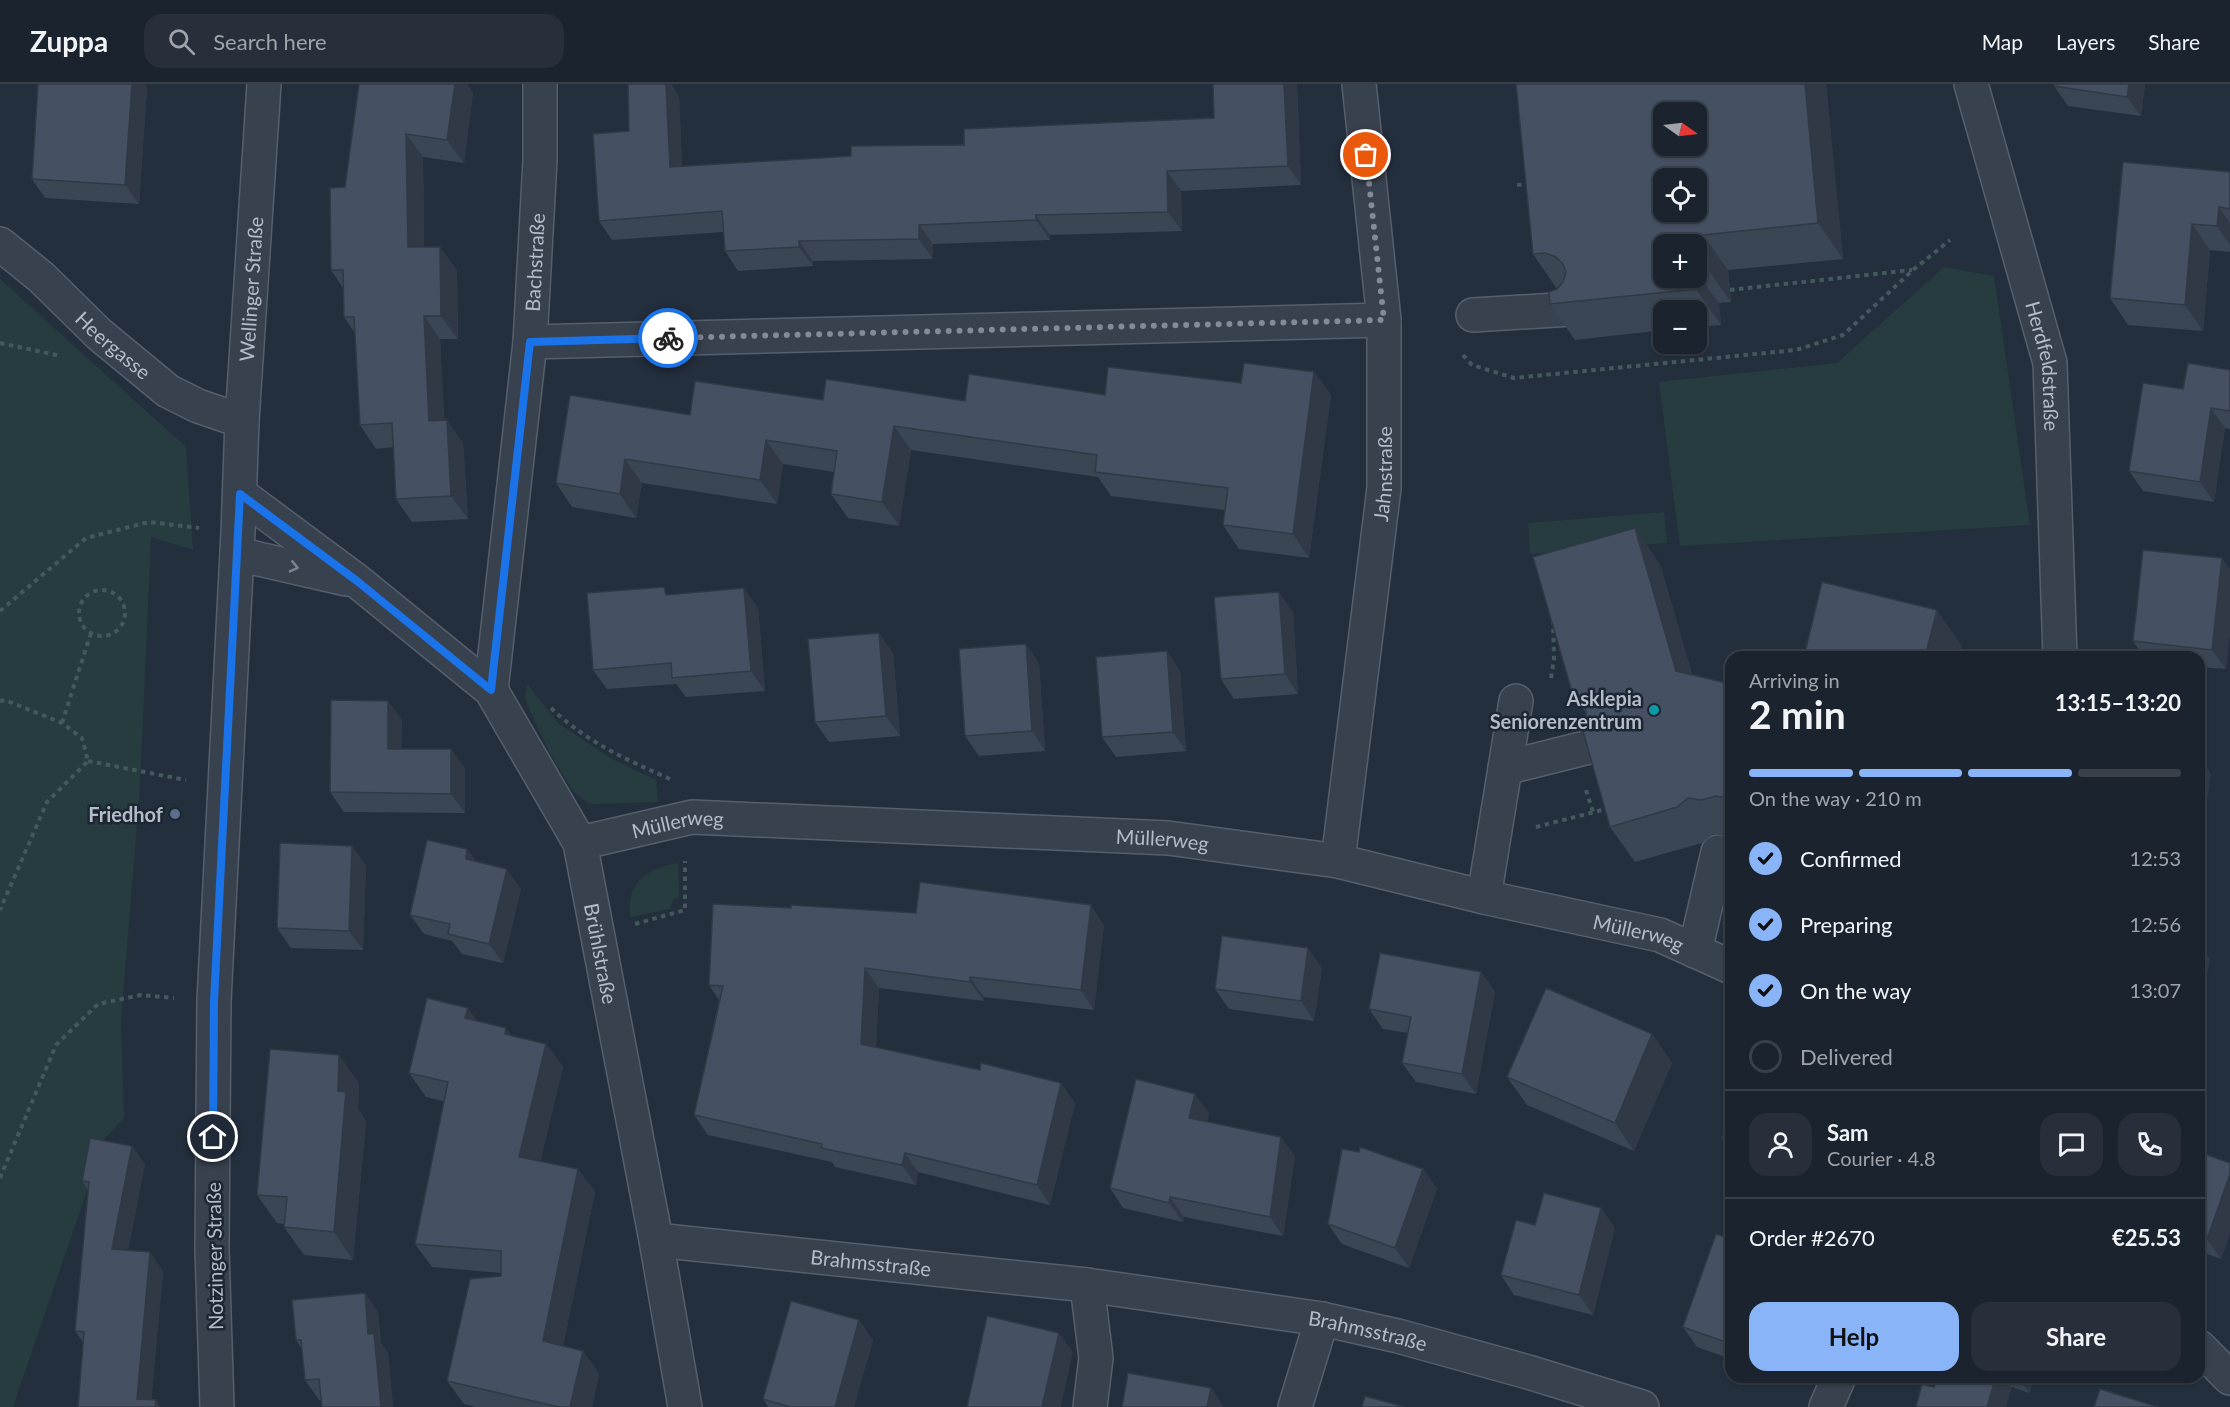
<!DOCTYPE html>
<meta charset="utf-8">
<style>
:root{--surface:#1b232e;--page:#282f3a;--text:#f1f3f6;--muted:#a0a4aa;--line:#39404a;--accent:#8ab4f8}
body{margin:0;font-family:Lato,sans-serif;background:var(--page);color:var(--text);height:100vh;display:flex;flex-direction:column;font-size:22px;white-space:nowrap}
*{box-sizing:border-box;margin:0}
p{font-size:20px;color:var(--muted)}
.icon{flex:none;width:33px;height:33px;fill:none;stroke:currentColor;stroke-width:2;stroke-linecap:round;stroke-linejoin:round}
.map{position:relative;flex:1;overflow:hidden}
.details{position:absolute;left:1725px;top:567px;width:480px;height:732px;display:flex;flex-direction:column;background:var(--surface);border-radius:18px;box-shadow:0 2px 4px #0004,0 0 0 2px var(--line)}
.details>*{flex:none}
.needle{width:39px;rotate:104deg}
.tools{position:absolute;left:1653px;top:18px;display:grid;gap:12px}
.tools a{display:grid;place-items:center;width:54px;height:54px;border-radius:12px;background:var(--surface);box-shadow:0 2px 4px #0004,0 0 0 2px var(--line);font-size:30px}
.pin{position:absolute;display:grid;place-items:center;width:51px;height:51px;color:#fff;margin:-26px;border:3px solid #fff;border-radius:50%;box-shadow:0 2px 6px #0007}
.courier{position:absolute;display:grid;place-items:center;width:60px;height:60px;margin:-30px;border:4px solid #1a73e8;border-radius:50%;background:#fff;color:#222;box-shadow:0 2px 8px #0007}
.headline em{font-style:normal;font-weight:700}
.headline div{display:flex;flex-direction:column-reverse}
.headline{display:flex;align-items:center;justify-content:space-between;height:102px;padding:0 24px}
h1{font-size:39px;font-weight:700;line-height:45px}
.bar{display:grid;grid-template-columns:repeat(4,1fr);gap:9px 6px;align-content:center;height:72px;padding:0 24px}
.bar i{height:8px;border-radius:4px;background:var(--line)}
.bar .on{background:var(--accent)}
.bar p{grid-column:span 4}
.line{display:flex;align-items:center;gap:15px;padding:0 24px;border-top:2px solid var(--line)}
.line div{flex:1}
.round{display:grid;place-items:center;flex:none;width:63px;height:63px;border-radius:18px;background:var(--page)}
ol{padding:0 24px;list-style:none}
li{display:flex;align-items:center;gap:18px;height:66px}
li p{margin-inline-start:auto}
li .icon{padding:6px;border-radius:50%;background:var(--accent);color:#111;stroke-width:4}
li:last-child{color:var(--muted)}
li i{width:33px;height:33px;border:3px solid var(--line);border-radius:50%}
.cta{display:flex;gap:12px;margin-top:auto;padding:12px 24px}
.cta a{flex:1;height:69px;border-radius:18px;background:var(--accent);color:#111;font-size:24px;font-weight:700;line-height:69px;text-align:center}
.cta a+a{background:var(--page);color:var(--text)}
header{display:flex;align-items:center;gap:36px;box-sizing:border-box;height:84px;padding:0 30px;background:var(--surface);border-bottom:2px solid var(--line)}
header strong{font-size:28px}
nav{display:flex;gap:33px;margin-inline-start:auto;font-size:21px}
.search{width:420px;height:54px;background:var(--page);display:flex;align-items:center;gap:15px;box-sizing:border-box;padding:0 21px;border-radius:18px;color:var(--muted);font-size:22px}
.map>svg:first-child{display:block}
.green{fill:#263c3f}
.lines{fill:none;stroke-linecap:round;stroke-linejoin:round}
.minor-casing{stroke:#565f6c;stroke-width:36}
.path{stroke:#44595c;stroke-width:4;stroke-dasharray:4.5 4.5;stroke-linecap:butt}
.minor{stroke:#38414e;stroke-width:33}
.wall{fill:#3b4654;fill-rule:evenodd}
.shaded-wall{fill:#303945}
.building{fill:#455162;stroke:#303945;stroke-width:1.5;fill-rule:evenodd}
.oneway{stroke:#7c8592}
.done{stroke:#828b98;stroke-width:6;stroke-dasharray:0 10.8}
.route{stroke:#1a73e8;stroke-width:8}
.culture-dot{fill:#0f9aa8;stroke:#1d2633;stroke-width:2}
.service-dot{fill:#5c6f8a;stroke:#1d2633;stroke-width:2}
.labels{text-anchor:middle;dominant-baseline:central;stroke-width:5;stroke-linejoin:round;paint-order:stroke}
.street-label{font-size:20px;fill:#b4bcc9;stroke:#1d2633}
.poi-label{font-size:20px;font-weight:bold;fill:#b4bcc9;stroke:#1d2633;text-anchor:end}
</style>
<header>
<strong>Zuppa</strong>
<div class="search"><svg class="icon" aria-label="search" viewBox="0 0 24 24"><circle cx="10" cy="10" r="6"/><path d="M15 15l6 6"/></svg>Search here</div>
<nav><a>Map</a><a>Layers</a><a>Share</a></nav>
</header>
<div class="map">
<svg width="2230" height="1323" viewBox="0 0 2230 1323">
<rect width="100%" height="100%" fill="#242f3e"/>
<path class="green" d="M1944 183 1994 192 2030 441 1680 462 1659 298 1837 279Z
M0 195 186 363 193 466 151 453 140 702 121 938 124 1034 105 1054 13 1323H0Z
M1664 428 1667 459 1530 470 1528 439Z
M527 600 559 640 612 675 656 696 658 718 589 720 574 708 550 670 525 616Z
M678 779 679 813 673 816 670 825 630 833C627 797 646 785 678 779Z"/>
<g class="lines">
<defs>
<g id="minor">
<path id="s1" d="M1971 0 2050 279 2060 573"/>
<path id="s2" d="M0 160 41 193 99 250 168 307 198 322 242 337"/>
<path d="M1473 231 1572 225"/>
<path d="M530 258 1384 236"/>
<path id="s3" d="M240 410 357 497 491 606 580 759 656 1156 685 1323"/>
<path d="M237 470 346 495"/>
<path id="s4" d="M491 606 530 258 540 76V0"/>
<path d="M1505 684 1593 662"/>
<path id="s5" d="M580 759 692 733 1168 754 1338 777 1484 813 1660 851 1731 883"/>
<path id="s6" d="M1338 777 1384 404V236L1359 0"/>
<path d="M1484 813 1516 617"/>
<path d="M1695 867 1718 768"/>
<path id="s7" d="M656 1156 1087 1201 1322 1235 1398 1252 1528 1288 1642 1323"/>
<path d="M1087 1201 1096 1274 1090 1323"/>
<path d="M2199 1263 2230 1294"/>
<path id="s8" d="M217 1323 212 1165 214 917 238 448 242 337 264 0"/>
<path d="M1295 1323 1322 1235"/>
<path d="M1826 1323 1839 1293"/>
</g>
</defs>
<use href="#minor" class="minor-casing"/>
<path class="path" d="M1517 101 1529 100
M1730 206 1912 186
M0 259 61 272
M1463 271 1472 281 1514 294 1796 266 1843 251 1913 186 1950 156
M79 529a23 23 0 1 1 46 0a23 23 0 1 1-46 0Z
M0 527 86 454 149 438 199 444
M1551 594 1554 575 1553 536
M0 617 5 616 62 639 82 654 88 677 47 718 0 826
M551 624C588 659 625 675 670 695
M62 639 91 549
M88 677 186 696
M1586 706 1593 728
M1536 743 1610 724
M635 840 685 826V777
M0 1094 56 961 98 920 141 911 174 914"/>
<use href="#minor" class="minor"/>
</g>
<path class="wall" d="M359 0H467L473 9 464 79 423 73 424 163 457 186 458 255H440L444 336 463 359 468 435 412 438 396 415 393 363 376 365 360 341 355 249 344 233 343 204 331 186 345 103Z
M1297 0 1301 101 1181 107 1182 147 1050 151V156L933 160V175L813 177V182L738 187 725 167 723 148 612 156 599 137 629 47 679 12 682 82 851 72 1214 34Z
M1826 0 1843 175 1728 186 1731 218 1719 219 1721 241 1696 243V226H1664V246L1575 256 1550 220 1557 205 1533 170ZM1664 160H1696V194Z
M2054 0H2145L2141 32 2068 22 2054 2Z
M147 3 139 120 45 114 32 95Z
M2230 88V168L2210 166 2203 247 2128 241 2110 214Z
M2230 286V345L2225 344 2214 418 2143 407 2129 387 2183 305Z
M1314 288 1331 311 1309 474 1239 465 1223 441 1225 426 1111 412 1098 393 911 366 899 442 848 434 831 410 834 388 783 380 777 420 642 399 636 434 572 423 556 399 690 331 823 316 965 317 1105 311 1241 299Z
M2222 474 2230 486V546L2226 585 2199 583V573H2144L2133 557Z
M1660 480 1692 590 1731 600V750L1726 752 1713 750 1702 759 1635 778 1610 743 1586 629 1572 608Z
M670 510 758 524 765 607 686 613 676 600 607 605 593 586Z
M1293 528 1298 610 1234 615 1221 595Z
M1026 560 1039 580 1045 667 979 672 965 652Z
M1167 567 1180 587 1186 667 1116 673 1102 653Z
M893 569 900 652 829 658 815 638Z
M402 636 401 665H451L465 685V729L344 728 330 708Z
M467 765 476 778 521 805 503 879 462 870 452 857 424 850 410 831Z
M366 781 363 866 291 864 277 844Z
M1104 841 1094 926 984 913V917L879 904 876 963 980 986 1061 999 1075 1019 1050 1121 918 1088 916 1101 835 1083 832 1078 708 1051 694 1031 719 916 709 901Z
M1322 884 1314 937 1229 925 1215 905Z
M1481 888 1495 908 1476 1010 1416 998 1402 979 1408 949 1383 945 1369 925Z
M468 924 477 937 512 952 546 960 563 983 540 1077 578 1085 595 1108 563 1262 583 1267 599 1290 592 1323H476L464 1320 447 1297 501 1192V1189L432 1183 415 1160 444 1017 426 1013 409 989Z
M1652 950 1672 979 1634 1067 1527 1021 1507 993Z
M359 999 358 1025 366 1037 353 1176 304 1171 284 1143V1140L277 1139 257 1111Z
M1209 1029 1207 1038 1295 1072 1283 1152 1184 1133 1183 1138 1123 1124 1110 1104Z
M1731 1032V1067L1722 1054Z
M132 1062 145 1080 128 1166 163 1187 151 1316 78 1323 83 1258 75 1247 88 1106 82 1097Z
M2199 1068 2230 1079V1149L2221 1175 2199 1167Z
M1423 1085 1437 1105 1409 1184 1342 1160 1328 1140Z
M1601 1124 1615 1144 1593 1231 1514 1211 1501 1191 1535 1141Z
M1731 1155V1275L1697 1263 1683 1243Z
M365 1209 378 1228 381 1259 388 1269 393 1323H322L321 1316H319L305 1296 302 1265 296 1256Z
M859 1236 873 1256 854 1323H768L763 1315Z
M1938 1293H2035L2029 1309 2012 1303H1934Z"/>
<path class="shaded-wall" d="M132 0H145L147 3 139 120 125 101Z
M455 0H467L473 9 464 79 447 56Z
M666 0H671L679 12 683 102 670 83Z
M1284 0H1297L1301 101 1288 82Z
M1805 0H1826L1843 175 1818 139Z
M2129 0H2145L2141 32 2127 13Z
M406 50 423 73 424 187 408 163Z
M1167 87 1181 107 1182 147 1168 128Z
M2219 123 2230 139V161L2217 142Z
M1036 131 1050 151V156L1036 136Z
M2192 140 2210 166 2203 247 2185 221Z
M919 141 933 160V175L919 155Z
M1703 151 1728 186 1731 218 1706 183Z
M799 157 813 177V182L799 163Z
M440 163 457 186 458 255 441 232Z
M1696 188 1719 219 1721 241 1696 205 1695 194H1696Z
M424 232 440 255 446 360 429 337Z
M1314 288 1331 311 1309 474 1293 450Z
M2211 324 2225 344 2214 418 2200 398Z
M447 336 463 359 468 435 451 412Z
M894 342 911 366 899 442 882 418Z
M766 356 783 380 777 420 760 396Z
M625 375 642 399 636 434 620 410Z
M1635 444 1660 480 1701 622 1676 587Z
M2222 474 2230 486V546L2226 585 2212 566Z
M744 504 758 524 765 607 751 587Z
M1279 508 1293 528 1298 610 1285 590Z
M1937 526 1962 562 1959 573H1925Z
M879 549 893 569 900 652 886 632Z
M1026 560 1039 580 1045 667 1032 647Z
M1167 567 1180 587 1186 667 1173 648Z
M388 617 402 636 401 684 388 665Z
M451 665 465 685V729L451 710Z
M2199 672 2211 690 2199 772Z
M352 762 366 781 363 866 349 847Z
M467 765 481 785 466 775Z
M507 785 521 805 503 879 489 860Z
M1091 821 1104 841 1094 926 1081 906Z
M2199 860 2210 875 2202 918 2199 913Z
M1308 864 1322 884 1314 937 1301 917Z
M865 884 879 904 875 980 861 960Z
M1481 888 1495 908 1476 1010 1462 990Z
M970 893 984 913V917L970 898Z
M468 924 484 947 465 934Z
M506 944 523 968 505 950Z
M1652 950 1672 979 1634 1067 1615 1039Z
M546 960 563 983 536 1097 519 1073Z
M339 971 359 999 358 1025 366 1037 353 1176 334 1148Z
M1061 999 1075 1019 1050 1121 1037 1101Z
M1195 1010 1209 1029 1203 1054 1189 1034Z
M1281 1053 1295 1072 1283 1152 1270 1133Z
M132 1062 145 1080 125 1184 112 1165Z
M905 1069 918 1088 916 1101 902 1081Z
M578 1085 595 1108 559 1281 543 1257Z
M1423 1085 1437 1105 1409 1184 1395 1164Z
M2230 1090V1149L2221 1175 2207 1155Z
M1170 1113 1184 1133 1183 1138 1169 1119Z
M1601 1124 1615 1144 1593 1231 1579 1211Z
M150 1168 163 1187 151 1323 137 1315Z
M365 1209 378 1228 381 1259 388 1269 393 1323H381L368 1250Z
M859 1236 873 1256 854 1323H835Z
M1059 1249 1073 1268 1061 1323H1042Z
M583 1267 599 1290 592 1323H570Z
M1996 1293H2005L2012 1303 2006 1323H1987Z
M2017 1293H2035L2029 1309Z
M1211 1304 1224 1323H1207Z
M156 1316 160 1323H155Z"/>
<path class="building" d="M38 0H132L125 101 32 95Z
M359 0H455L447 56 406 50 408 163H440L441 232H424L429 337 447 336 451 412 396 415 392 339 360 341 354 233H344L343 186H331L330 104 345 103Z
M628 0H666L670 83 851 72V62L964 61V45L1214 34 1213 0H1284L1288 82 1167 87 1168 128 1036 131V136L919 141V155L799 157V163L725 167 722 127 599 137 593 50 629 47Z
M1516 0H1805L1818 139 1703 151 1706 183 1696 184V160H1664V194H1695L1696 205 1550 220 1549 208 1557 205 1563 198 1566 188 1563 180 1556 173 1545 169 1533 170ZM1664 28H1696V62H1664ZM1664 94H1696V128H1664Z
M2054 0H2129L2127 13 2054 2Z
M2123 78 2230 88V125L2219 123 2217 142 2192 140 2185 221 2110 214Z
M1244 279 1314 288 1293 450 1223 441 1228 404 1095 388 1097 371 894 342 882 418 831 410 837 367 766 356 760 396 625 375 620 410 556 399 570 311 690 331 695 297 823 316 826 295 965 317 969 290 1105 311 1108 283 1241 299Z
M2188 279 2230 286V327L2211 324 2200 398 2129 387 2143 299 2183 305Z
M1635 444 1676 587 1731 600V715L1716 712 1701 716 1688 714 1677 723 1610 743 1581 640 1586 631V621L1581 613 1572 608 1533 473Z
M2143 466 2222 474 2212 566 2133 557Z
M1822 498 1937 526 1925 573H1804Z
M664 503 666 511 744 504 751 587 672 594 671 579 593 586 587 509Z
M1279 508 1285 590 1221 595 1214 513Z
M879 549 886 632 815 638 808 555Z
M1026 560 1032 647 965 652 959 565Z
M1167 567 1173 648 1102 653 1096 573Z
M331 616 388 617V665H451V710L330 708Z
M427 756 467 765 466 775 507 785 489 860 448 850 450 840 410 831Z
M280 759 352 762 349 847 277 844Z
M920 798 1091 821 1081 906 970 893V898L865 884 861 960 980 986 981 979 1061 999 1037 1101 905 1069 902 1081 821 1064 822 1060 694 1031 723 902 709 901 713 820 791 824V821L916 829Z
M1222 852 1308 864 1301 917 1215 905Z
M1380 869 1481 888 1462 990 1402 979 1411 933 1369 925Z
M1546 904 1652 950 1615 1039 1507 993Z
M427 914 468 924 465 934 506 944 505 950 546 960 519 1073 578 1085 543 1257 583 1267 570 1323H559L447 1297 470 1195 501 1192V1167L415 1160 448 998 409 989Z
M270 965 339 971 338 1007 346 1008 334 1148 284 1143 287 1113 257 1111Z
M1136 995 1195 1010 1189 1034 1281 1053 1270 1133 1170 1113 1169 1119 1110 1104Z
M1731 1032V1058L1722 1054Z
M90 1054 132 1062 112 1165 150 1168 137 1315 156 1316 155 1323H78L84 1248 75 1247 89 1098 82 1097Z
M1360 1063 1423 1085 1395 1164 1328 1140 1342 1065 1359 1068Z
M2199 1068 2230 1079V1090L2207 1155 2199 1152Z
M1544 1109 1601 1124 1579 1211 1501 1191 1516 1136 1535 1141Z
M1716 1150 1731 1155V1260L1683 1243Z
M365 1209 368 1250 374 1249 381 1323H322L319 1295 305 1296 301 1256H296L292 1216Z
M791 1217 859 1236 835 1323H790L763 1315Z
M987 1232 1059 1249 1042 1323H967Z
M1128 1289 1211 1304 1207 1323H1122Z
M1938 1293H1996L1987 1323H1916L1922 1300 1934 1303Z
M2100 1305 2158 1323H2094Z
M1365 1312 1405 1323H1362Z"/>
<defs><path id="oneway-chevron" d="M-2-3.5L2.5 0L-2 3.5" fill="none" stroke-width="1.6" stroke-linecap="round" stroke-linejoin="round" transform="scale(1.5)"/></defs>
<use class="oneway" href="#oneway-chevron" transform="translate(294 483) rotate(13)"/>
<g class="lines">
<path class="done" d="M668 254 1384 236 1366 71"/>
<path class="route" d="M213 1053 214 917 240 410 357 497 491 606 530 258 668 254"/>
</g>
<circle class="culture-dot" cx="1654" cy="626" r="6"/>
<circle class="service-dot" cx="175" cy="730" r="6"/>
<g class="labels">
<g class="street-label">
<text stroke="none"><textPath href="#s4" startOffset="430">Bachstraße</textPath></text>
<text stroke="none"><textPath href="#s8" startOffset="1119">Wellinger Straße</textPath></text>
<text stroke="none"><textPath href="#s2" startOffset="152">Heergasse</textPath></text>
<text stroke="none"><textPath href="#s1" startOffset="292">Herdfeldstraße</textPath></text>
<text stroke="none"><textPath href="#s6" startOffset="390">Jahnstraße</textPath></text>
<text stroke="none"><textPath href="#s5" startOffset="100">Müllerweg</textPath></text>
<text stroke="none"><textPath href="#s5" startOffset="586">Müllerweg</textPath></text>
<text stroke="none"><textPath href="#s5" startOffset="1072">Müllerweg</textPath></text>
<text stroke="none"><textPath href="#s3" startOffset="608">Brühlstraße</textPath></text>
<text transform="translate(214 1172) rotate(-91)">Notzinger Straße</text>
<text stroke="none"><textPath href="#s7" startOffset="216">Brahmsstraße</textPath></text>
<text stroke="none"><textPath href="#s7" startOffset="718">Brahmsstraße</textPath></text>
</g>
<g class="poi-label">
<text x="1642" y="614">Asklepia<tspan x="1642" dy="23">Seniorenzentrum</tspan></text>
<text x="163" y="730">Friedhof</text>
</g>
</g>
</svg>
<div class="tools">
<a><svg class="needle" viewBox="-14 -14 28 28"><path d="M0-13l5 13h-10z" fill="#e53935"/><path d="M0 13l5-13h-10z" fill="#a0a4aa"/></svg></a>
<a><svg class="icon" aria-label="locate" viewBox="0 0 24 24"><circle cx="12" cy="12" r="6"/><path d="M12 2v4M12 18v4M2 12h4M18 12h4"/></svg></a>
<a>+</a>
<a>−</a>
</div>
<div class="pin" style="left:1366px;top:71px;background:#ea580c"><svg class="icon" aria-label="bag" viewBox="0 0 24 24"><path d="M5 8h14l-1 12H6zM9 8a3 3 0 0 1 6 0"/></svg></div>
<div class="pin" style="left:213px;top:1053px;background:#1f2937"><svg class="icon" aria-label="home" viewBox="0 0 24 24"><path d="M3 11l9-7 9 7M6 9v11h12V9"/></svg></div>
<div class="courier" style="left:668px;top:254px"><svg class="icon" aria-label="bike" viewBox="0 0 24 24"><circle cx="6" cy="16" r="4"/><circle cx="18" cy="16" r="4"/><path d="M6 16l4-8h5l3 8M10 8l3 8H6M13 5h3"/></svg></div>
<section class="details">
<div class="headline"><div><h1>2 min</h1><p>Arriving in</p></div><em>13:15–13:20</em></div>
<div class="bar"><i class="on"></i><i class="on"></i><i class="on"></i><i></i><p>On the way · 210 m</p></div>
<ol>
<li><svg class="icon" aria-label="check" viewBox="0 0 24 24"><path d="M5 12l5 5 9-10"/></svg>Confirmed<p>12:53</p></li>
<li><svg class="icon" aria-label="check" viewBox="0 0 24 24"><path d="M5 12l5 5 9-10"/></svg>Preparing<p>12:56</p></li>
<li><svg class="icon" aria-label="check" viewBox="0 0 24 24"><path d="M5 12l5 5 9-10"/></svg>On the way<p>13:07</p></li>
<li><i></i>Delivered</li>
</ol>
<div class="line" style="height:108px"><a class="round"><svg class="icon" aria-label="person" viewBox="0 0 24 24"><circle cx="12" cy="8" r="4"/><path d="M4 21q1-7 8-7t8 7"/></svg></a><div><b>Sam</b><p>Courier · 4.8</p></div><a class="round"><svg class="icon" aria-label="chat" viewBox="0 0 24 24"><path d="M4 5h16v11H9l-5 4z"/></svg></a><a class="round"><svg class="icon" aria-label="phone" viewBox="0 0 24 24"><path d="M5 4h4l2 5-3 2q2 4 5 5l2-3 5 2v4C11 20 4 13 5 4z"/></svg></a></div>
<div class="line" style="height:78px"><div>Order #2670</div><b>€25.53</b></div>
<div class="cta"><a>Help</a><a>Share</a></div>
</section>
</div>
